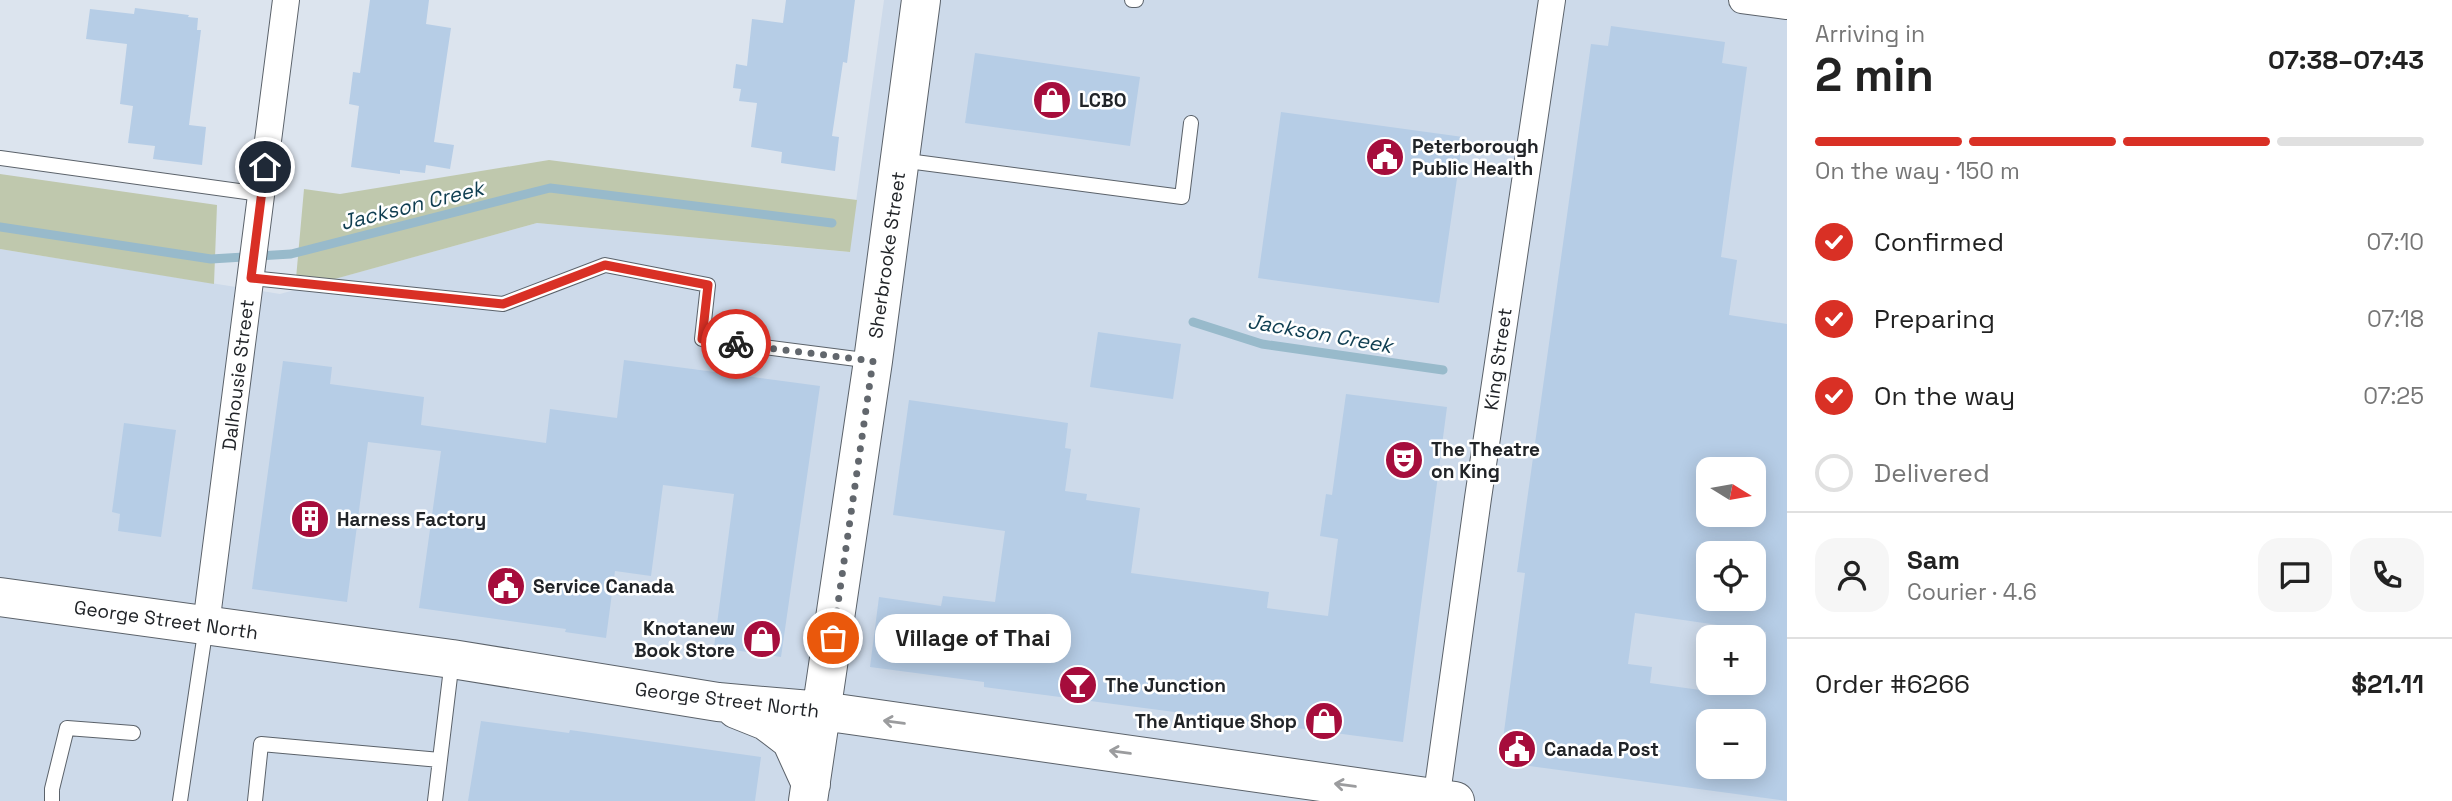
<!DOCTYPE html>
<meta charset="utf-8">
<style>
:root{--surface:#fff;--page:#f6f6f6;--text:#222;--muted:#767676;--line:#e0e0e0;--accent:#d93025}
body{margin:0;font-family:"Space Grotesk",sans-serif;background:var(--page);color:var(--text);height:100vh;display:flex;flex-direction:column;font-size:26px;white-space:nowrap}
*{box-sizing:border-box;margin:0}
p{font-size:23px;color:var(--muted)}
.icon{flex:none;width:38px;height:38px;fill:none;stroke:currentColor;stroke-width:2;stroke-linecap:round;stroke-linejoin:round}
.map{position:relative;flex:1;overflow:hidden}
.sheet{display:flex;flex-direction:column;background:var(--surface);width:665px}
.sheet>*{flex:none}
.needle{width:46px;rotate:101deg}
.controls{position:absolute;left:1696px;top:457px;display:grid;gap:14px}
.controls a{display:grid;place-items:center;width:70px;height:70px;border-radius:14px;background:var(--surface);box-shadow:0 4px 18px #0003;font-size:35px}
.pin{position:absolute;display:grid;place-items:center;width:60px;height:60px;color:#fff;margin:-30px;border:4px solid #fff;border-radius:50%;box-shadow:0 2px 7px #0007}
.courier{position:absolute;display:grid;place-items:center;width:70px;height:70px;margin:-35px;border:5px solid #d93025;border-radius:50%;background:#fff;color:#222;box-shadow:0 2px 9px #0007}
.bubble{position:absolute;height:49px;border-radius:21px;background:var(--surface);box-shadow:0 4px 18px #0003;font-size:23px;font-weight:700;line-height:49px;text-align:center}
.head em{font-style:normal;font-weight:700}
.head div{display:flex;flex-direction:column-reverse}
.head{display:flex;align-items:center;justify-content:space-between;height:119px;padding:0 28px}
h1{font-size:46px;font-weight:700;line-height:52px}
.bar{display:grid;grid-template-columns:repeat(4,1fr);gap:10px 7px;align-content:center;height:84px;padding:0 28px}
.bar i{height:9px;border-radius:5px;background:var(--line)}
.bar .active{background:var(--accent)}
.bar p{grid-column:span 4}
.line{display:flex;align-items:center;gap:18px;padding:0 28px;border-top:2px solid var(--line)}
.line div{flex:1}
.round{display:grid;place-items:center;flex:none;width:74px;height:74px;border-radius:21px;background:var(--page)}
ol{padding:0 28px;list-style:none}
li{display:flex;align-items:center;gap:21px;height:77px}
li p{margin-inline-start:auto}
li .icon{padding:7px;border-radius:50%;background:var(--accent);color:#fff;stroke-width:4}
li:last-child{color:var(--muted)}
li i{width:38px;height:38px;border:4px solid var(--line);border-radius:50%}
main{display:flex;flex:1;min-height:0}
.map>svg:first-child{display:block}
.built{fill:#cddaea;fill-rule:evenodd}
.green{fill:#bfc8ad}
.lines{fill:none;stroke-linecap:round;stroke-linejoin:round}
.stream{stroke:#98bacb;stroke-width:9}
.building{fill:#b6cde6;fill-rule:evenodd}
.lane-casing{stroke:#5b626a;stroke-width:16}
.street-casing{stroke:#5b626a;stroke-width:28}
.secondary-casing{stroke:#5b626a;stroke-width:40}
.lane{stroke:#fff;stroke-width:14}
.street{stroke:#fff;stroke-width:26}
.secondary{stroke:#fff;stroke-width:38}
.oneway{stroke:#9b9c9e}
.done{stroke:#62676d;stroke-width:7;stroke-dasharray:0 12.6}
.route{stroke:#d93025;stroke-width:9}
.labels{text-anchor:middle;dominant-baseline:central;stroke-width:5;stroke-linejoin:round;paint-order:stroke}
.poi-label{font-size:19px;font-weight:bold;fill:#212428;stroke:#fff;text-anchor:start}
.street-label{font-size:19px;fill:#212428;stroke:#fff}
.water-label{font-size:21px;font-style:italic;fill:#0f3e51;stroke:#fff}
</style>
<main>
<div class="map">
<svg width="1787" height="801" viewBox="0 0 1787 801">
<rect width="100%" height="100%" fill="#dce4ee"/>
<path class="built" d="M884 0H1787V801H0V249L280 294 537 223 849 252ZM1708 469H1754V514H1708ZM1708 553H1754V598H1708ZM1708 637H1754V682H1708ZM1708 721H1754V766H1708Z"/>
<path class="green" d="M549 160 857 200 850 252 537 223 295 290 304 189 340 194Z
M0 174 217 205 214 284 0 249Z"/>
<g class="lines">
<path class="stream" d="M0 227 211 259 291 254 550 188 832 223
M1193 322 1262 344 1443 370"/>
</g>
<path class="building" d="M370 0H429L426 24 451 28 434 142 454 145 450 169 426 165 425 173 400 170V174L351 167 359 106 349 104 353 72 360 73Z
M786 0H855L847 63 843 62 832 136 839 137 835 171 781 163 782 152 751 147 757 103 739 101 741 89 733 88 736 64 747 66 752 19 783 23Z
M135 8 189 15 188 17 198 18 197 30H201L189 125 206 127 202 165 153 159 155 146 128 143 133 106 120 104 127 44 86 39 90 9 134 14Z
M1611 26 1725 42 1722 63 1747 67 1721 257 1737 260 1729 315 1787 324V801L1500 762 1525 573 1517 572 1591 44 1608 46ZM1708 469H1754V514H1708ZM1708 553H1754V598H1708ZM1635 613 1766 632 1759 682H1701L1700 690 1650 683 1652 667 1628 664ZM1708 721H1754V766H1708Z
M975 53 1140 77 1130 146 965 123Z
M1281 112 1463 137 1439 303 1258 278Z
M1098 332 1181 344 1173 399 1090 387Z
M624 360 820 386 781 657 714 647 734 494 663 485 651 576 615 571 606 638 565 632 566 629 419 608 441 451 368 442 347 602 252 589 283 361 332 367 330 384 424 397 421 425 546 443 550 409 617 418Z
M1346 394 1447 407 1403 742 984 687V682L870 667 879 597 941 606 943 596 995 602 1005 531 893 515 909 400 1068 423 1065 448 1071 449 1065 491 1087 494 1086 500 1140 508 1131 573 1269 592 1267 608 1328 616 1338 539 1320 536 1326 494 1332 495Z
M124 423 176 430 161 537 118 531 120 514 112 512Z
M481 721 569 733 570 730 761 757 755 801H468Z"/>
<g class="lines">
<defs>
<path id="lane" d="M1132 0H1136
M0 158 261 194
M900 160 1182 197 1191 123
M251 278 503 304 605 265 708 285 702 339 872 361
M52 801V789L67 728 133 733
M180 801 206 626
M255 801 261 744 440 760
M435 801 452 660"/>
<path id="street" d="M1742 0 1787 6
M206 625 286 0
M1436 801 1478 498 1552 0"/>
<path id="secondary" d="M0 597 452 659 718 702 822 711 1455 801
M736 709 766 721 791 740 811 784
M808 801 873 361 921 0"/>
</defs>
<use href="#lane" class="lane-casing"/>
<use href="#street" class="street-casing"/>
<use href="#secondary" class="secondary-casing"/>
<use href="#lane" class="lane"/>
<use href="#street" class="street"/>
<use href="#secondary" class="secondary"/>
</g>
<defs><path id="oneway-shaft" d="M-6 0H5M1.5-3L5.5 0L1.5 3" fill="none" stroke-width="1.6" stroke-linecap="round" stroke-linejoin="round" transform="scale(1.75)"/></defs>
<g class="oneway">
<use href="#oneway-shaft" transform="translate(894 722) rotate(-172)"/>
<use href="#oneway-shaft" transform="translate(1120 752) rotate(-172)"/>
<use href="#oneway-shaft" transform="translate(1345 785) rotate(-172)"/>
</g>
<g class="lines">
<path class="done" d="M736 344 873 361 833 638"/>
<path class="route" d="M265 167 251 278 503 304 605 265 708 285 702 339 736 344"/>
</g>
<defs>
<symbol id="shop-disc" viewBox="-11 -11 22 22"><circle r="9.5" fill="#a60d3c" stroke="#fff"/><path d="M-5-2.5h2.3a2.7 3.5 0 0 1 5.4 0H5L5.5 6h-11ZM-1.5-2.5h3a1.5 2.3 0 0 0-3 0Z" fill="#fff"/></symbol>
<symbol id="civic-disc" viewBox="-11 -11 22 22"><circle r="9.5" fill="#a60d3c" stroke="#fff"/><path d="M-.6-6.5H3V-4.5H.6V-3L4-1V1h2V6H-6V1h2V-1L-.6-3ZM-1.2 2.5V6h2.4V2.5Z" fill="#fff"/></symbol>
<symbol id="theatre-disc" viewBox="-11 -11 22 22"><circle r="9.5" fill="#a60d3c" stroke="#fff"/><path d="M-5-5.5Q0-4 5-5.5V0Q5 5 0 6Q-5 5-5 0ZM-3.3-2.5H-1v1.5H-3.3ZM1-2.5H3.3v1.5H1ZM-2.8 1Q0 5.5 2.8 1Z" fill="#fff"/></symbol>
<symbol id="building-disc" viewBox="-11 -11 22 22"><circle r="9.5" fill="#a60d3c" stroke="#fff"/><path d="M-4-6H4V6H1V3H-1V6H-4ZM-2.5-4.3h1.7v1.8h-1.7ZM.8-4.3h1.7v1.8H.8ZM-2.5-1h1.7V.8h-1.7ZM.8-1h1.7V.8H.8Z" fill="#fff"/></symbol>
<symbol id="bar-disc" viewBox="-11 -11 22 22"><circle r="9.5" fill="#a60d3c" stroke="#fff"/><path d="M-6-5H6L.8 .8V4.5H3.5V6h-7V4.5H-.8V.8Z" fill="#fff"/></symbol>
</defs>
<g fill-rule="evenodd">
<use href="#shop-disc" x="1030" y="78" width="44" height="44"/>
<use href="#civic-disc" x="1363" y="135" width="44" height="44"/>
<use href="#theatre-disc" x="1382" y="438" width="44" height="44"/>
<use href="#building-disc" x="288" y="497" width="44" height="44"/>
<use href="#civic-disc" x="484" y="564" width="44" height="44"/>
<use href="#shop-disc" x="740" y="617" width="44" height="44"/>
<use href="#bar-disc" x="1056" y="663" width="44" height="44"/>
<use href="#shop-disc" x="1302" y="699" width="44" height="44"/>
<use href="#civic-disc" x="1495" y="727" width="44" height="44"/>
</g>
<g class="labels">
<g class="poi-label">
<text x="1079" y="100">LCBO</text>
<text x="1412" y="146">Peterborough<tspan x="1412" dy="22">Public Health</tspan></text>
<text x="1431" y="449">The Theatre<tspan x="1431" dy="22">on King</tspan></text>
<text x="337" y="519">Harness Factory</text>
<text x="533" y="586">Service Canada</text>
<text x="735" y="628" text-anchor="end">Knotanew<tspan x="735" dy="22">Book Store</tspan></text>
<text x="1105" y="685">The Junction</text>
<text x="1297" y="721" text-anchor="end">The Antique Shop</text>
<text x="1544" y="749">Canada Post</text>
</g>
<g class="street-label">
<text transform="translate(887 255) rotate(-82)">Sherbrooke Street</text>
<text transform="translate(1498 359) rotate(-82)">King Street</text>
<text transform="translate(238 375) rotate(-83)">Dalhousie Street</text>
<text transform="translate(166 620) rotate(8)">George Street North</text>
<text transform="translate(727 700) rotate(7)">George Street North</text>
</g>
<g class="water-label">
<text transform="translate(412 205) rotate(-14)">Jackson Creek</text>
<text transform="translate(1320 333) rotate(10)">Jackson Creek</text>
</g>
</g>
</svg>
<div class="controls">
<a><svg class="needle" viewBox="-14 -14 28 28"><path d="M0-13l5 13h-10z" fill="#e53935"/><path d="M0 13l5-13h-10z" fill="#767676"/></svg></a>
<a><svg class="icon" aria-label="locate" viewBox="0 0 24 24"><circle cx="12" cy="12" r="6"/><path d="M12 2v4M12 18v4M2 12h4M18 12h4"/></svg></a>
<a>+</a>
<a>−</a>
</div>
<div class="pin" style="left:833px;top:638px;background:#ea580c"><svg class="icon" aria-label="bag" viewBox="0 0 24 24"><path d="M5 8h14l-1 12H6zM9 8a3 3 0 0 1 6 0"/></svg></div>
<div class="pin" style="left:265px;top:167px;background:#1f2937"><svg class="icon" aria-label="home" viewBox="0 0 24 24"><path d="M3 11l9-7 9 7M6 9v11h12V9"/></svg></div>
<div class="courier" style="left:736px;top:344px"><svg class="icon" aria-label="bike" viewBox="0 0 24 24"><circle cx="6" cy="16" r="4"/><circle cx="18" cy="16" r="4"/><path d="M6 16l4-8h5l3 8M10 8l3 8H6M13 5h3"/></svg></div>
<div class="bubble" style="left:875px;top:614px;width:196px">Village of Thai</div>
</div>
<section class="sheet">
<div class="head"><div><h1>2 min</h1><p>Arriving in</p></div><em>07:38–07:43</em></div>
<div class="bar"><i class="active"></i><i class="active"></i><i class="active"></i><i></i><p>On the way · 150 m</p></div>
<ol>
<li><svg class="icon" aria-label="check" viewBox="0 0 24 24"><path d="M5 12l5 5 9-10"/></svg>Confirmed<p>07:10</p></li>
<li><svg class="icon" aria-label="check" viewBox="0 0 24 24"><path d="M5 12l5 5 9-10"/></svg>Preparing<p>07:18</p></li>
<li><svg class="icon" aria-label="check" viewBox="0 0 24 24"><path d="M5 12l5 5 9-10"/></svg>On the way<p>07:25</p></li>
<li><i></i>Delivered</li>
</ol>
<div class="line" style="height:126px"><a class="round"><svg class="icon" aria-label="person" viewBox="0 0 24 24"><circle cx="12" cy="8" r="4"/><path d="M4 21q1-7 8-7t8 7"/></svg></a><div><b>Sam</b><p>Courier · 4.6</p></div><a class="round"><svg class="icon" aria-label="chat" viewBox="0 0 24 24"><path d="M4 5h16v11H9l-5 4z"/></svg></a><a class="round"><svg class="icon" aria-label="phone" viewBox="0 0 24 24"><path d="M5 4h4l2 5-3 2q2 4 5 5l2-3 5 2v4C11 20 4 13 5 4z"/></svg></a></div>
<div class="line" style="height:91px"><div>Order #6266</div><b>$21.11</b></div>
</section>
</main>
